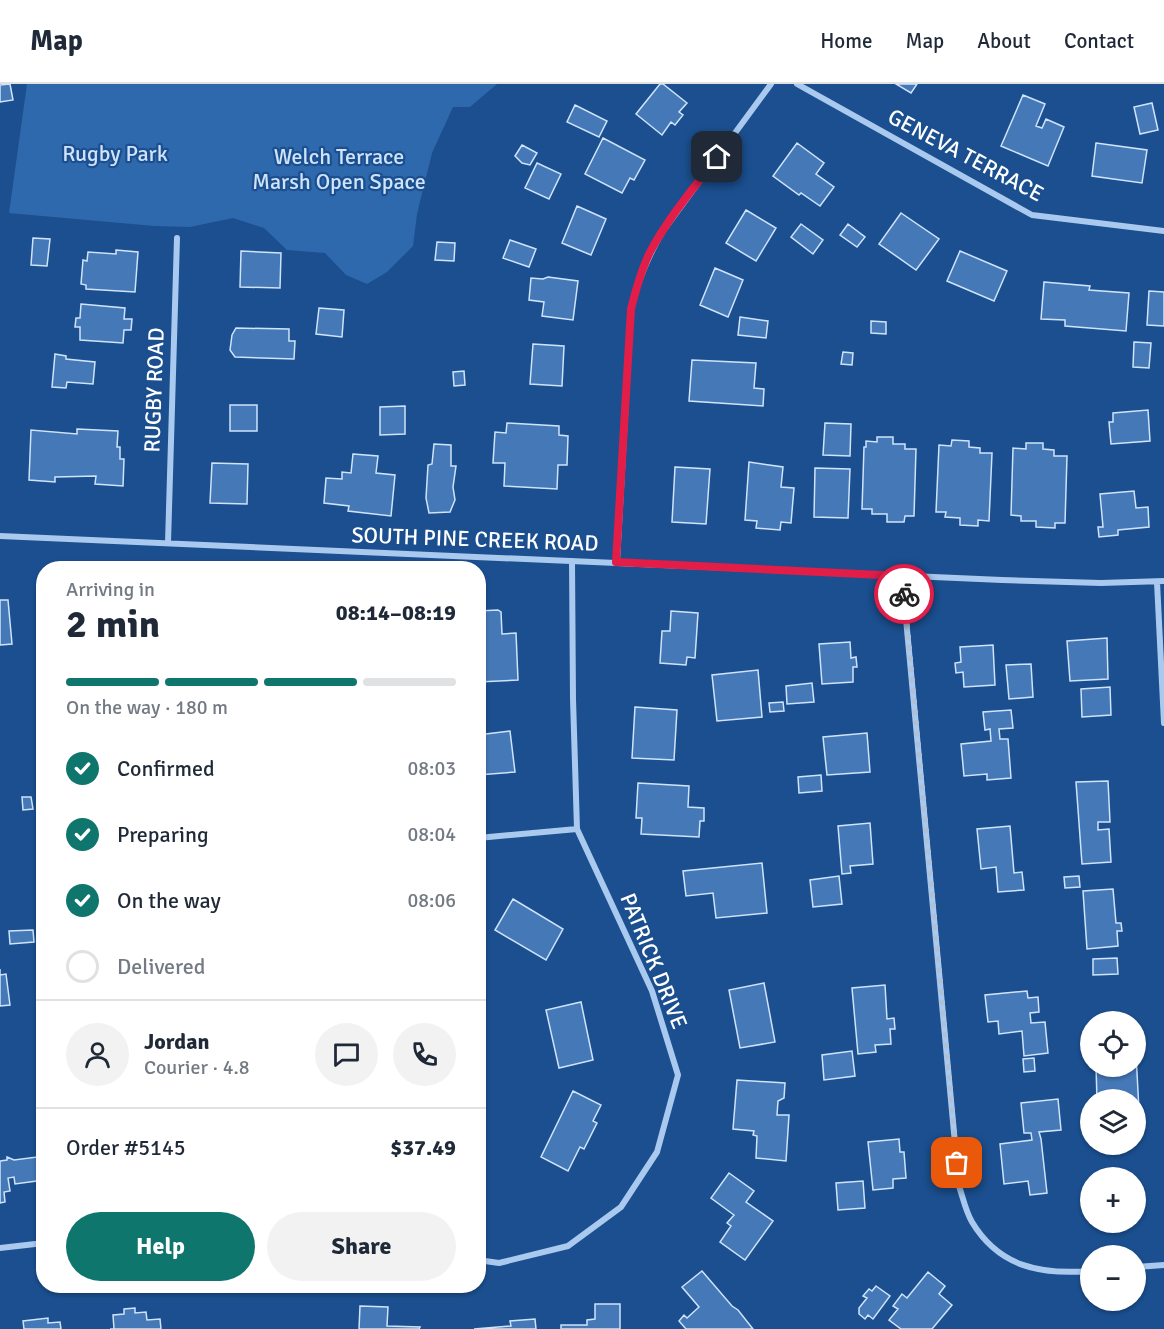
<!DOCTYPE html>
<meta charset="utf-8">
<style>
:root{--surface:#fff;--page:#f2f2f3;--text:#1f2937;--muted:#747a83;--line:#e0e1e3;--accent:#0f766e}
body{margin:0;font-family:Signika,sans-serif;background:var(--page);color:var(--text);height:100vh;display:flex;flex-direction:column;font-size:22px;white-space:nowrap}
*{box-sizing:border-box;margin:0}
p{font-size:20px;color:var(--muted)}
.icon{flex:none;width:33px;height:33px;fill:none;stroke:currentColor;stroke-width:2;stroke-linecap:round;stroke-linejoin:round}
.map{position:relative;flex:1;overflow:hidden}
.sheet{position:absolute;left:36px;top:477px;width:450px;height:732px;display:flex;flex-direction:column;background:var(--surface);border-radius:24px;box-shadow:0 2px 4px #0004}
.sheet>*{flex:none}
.tools{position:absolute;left:1080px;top:927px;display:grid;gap:12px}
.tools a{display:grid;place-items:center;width:66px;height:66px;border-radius:50%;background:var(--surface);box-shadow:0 2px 4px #0004;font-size:30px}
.pin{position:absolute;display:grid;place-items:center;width:51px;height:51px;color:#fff;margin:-26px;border-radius:12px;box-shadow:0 3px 9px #0006}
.courier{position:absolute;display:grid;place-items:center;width:60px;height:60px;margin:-30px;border:4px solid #e11d48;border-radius:50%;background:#fff;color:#222;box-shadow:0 2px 8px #0007}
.overview em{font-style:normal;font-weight:700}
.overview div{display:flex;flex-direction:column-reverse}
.overview{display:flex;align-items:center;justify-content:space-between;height:102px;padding:0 30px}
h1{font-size:39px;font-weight:700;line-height:45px}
.bar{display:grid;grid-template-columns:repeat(4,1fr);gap:9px 6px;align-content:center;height:72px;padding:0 30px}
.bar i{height:8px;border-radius:4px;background:var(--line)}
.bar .selected{background:var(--accent)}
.bar p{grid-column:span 4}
.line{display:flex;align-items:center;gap:15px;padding:0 30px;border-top:2px solid var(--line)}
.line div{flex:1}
.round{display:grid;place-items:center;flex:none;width:63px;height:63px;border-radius:32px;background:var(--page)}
ol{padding:0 30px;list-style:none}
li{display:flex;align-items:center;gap:18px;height:66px}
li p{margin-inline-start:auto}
li .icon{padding:6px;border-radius:50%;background:var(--accent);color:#fff;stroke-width:4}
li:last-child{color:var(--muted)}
li i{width:33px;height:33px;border:3px solid var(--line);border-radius:50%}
.button{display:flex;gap:12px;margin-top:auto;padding:12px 30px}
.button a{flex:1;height:69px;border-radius:36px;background:var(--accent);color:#fff;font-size:24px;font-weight:700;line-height:69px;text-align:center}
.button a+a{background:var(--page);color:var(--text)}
header{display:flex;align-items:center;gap:36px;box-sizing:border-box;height:84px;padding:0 30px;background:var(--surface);border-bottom:2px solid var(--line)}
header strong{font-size:28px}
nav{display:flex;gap:33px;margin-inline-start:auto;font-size:21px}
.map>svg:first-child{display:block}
.green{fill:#2e69ad}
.building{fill:#4478b7;stroke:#cfe3fa;stroke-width:1.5}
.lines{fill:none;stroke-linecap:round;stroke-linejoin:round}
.street{stroke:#a9c9ee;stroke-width:6}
.done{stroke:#afc1d8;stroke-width:6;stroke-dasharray:0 10.8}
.route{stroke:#e11d48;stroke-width:8}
.labels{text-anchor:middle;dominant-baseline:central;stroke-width:4.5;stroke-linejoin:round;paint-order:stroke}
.park-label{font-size:22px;fill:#cfe3fa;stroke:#1b4f8f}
.street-label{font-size:22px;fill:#fff;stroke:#1b4f8f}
</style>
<header>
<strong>Map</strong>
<nav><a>Home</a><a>Map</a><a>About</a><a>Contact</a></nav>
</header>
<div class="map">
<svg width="1164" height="1245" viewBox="0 0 1164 1245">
<rect width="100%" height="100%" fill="#1b4f8f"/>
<path class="green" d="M27 0H497L470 23H453L432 69 417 130 413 162 387 188 367 200 346 191 325 169 287 166 264 144 233 134 190 143 154 142 9 129Z"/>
<path class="building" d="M10 0 13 16 0 18V1Z
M660 0H663L687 19 679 28 683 31 675 41 671 38 662 51 636 30Z
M896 0H917L911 9Z
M1023 11 1045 20 1036 42 1042 44 1046 35 1064 43 1048 82 1001 62Z
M1152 19 1158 46 1140 50 1134 23Z
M575 21 607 37 599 53 567 38Z
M603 54 645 76 634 96 630 94 622 109 585 90Z
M797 59 824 79 816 90 834 103 820 122 801 109 799 111 773 92Z
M1096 59 1147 66 1142 99 1092 92Z
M522 61 537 69 530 81 522 79 515 72Z
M537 79 561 90 549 115 525 104Z
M577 122 606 135 591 171 562 159Z
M746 126 776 144 756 177 726 159Z
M901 129 939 155 916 186 879 160Z
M801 140 823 156 813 170 791 153Z
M848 140 865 153 857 163 840 151Z
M33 154 50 155 47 182 31 181Z
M510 156 536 165 529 183 503 174Z
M437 158 455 159 454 177 435 176Z
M116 166 138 168 135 208 86 205V201L81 200 83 176 87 177 88 168 116 170Z
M241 167 281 169 280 204 240 203Z
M960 167 1007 187 994 217 947 197Z
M715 184 743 196 728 233 700 221Z
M548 193 578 197 573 236 542 232 544 218 529 216 531 194 543 195Z
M1044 198 1090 202 1089 206 1129 209 1126 247 1065 242V236L1041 235Z
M1149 207 1164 208V242L1147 241Z
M81 220 125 224 124 235H132L131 246H124L123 259 80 256V243H75L76 234H80Z
M319 224 344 226 342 253 316 250Z
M740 233 768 237 766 254 738 251Z
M871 237 886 238V250L871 249Z
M236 244 289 245V257H295L294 275 235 273 230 266 232 251Z
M1134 258 1151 259 1149 284 1133 283Z
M533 260 564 262 562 302 530 300Z
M843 268 853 269 852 281 841 280Z
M55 270 66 272V275L95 278 93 300 67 298 66 304 52 303Z
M692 276 756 279 754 304 764 305 763 322 689 317Z
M464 287 465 301 454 302 453 288Z
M230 321H257V347H230Z
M405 322V350L380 351V323Z
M1148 326 1150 357 1111 360 1109 338H1113V329Z
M507 339 559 342V351L568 352 567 381H558L557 405 504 402 505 379H493L495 348 506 349Z
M825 339 851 340 850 372 823 371Z
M77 345 118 347 117 363H120V375H124L123 402 95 400 96 392 55 393V398L29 396 31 346 77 350Z
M877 353H893V360H905V365H916L914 432H905L904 438H887V430H872V425H862L864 363H866V357L877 358Z
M952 356 969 357V363L980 364V369H992L989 437 978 436V442L960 441V434L945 433 946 428H936L939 361 951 362Z
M1026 359H1043V365L1054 366V372H1067L1065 439H1055V444L1036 443V437H1021V432L1011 431 1013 364 1026 365Z
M434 360 451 361V382H456L453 403 455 416 450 428 429 429 426 414 428 381 432 380Z
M353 370 378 372 376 389 395 391 391 432 348 427 349 422 324 419 326 394 342 395V388L351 389Z
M749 378 783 383 781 403 794 404 791 439 781 438 780 446 756 444 757 437 745 436Z
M212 379 248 380 247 420 210 419Z
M675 383 710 385 706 440 672 438Z
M815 384 850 385 848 434 814 433Z
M1134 407 1136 424 1148 423 1149 443 1118 446V451L1099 453 1098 443H1103L1100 410Z
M0 516H8L12 560 0 561Z
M498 526 501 528 502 550 516 549 518 596 478 598V527Z
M671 527 698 529 695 574 687 573 686 581 660 579 662 547H670Z
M1107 554 1108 595 1070 597 1067 557Z
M850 558 851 574 856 573 857 583H853V598L822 600 819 560Z
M993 561 995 601 964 603 963 588 956 589 955 579 961 578 960 563Z
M1031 580 1033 613 1009 615 1006 581Z
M758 586 762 633 717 637 712 591Z
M812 599 814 618 787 620 786 602Z
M1110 603 1111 631 1082 633 1081 605Z
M783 618 784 627 770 628 769 619Z
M635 623 677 626 674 676 632 674Z
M1011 626 1013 644 999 645 1000 655H1008L1011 694 987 696V690L964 692 961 660 991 657 990 645 985 646 983 628Z
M510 647 515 688 478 691V651Z
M867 649 870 688 827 691 823 653Z
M821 691 822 707 799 709 798 693Z
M1108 697 1110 738H1098V746L1109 745 1111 778 1082 780 1076 698Z
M638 699 689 702 688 723 704 724V737H700L699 753 641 750 642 734H636Z
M22 713H31L33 725 23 726Z
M870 739 873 780 850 782 851 789 842 790 838 742Z
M1010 742 1014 789 1022 788 1024 806 998 808 996 783 981 785 977 745Z
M762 779 767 829 716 834 713 809 686 812 683 787Z
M839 792 842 820 813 823 810 796Z
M1079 792 1080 803 1065 804 1064 793Z
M1113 805 1116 839H1121L1122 847H1117L1118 862 1087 865 1083 807Z
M513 815 563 845 546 876 495 846Z
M33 846 34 858 10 860 9 847Z
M1117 874 1118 890 1093 891V875Z
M0 885V891L6 890 10 921 0 922Z
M764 899 775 958 740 964 729 906Z
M885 901 887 935 894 934 895 945H890L891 960 875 961 876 968 858 970 852 904Z
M1027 907 1028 914 1038 913 1039 928 1030 929 1031 939 1045 938 1048 969 1024 972 1022 947 999 950 998 937 988 938 985 911Z
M581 918 593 976 559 984 546 926Z
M852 967 855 992 824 996 822 971Z
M1136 970 1139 1026H1136V1016H1097L1096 982H1136Z
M1034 974 1035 987 1024 988 1023 975Z
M737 996 785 999 784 1014 778 1017 777 1031H789L786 1077 756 1074 757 1052 753 1051 754 1047 733 1045Z
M573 1007 601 1021 593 1037 597 1039 584 1065 580 1063 568 1087 541 1073Z
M1058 1015 1061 1046 1039 1048 1041 1055 1047 1109 1030 1111 1028 1097 1004 1100 1000 1060 1032 1056 1031 1049H1024L1021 1019Z
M899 1055 900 1068H904L906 1094 893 1095V1104L873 1106 868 1058Z
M7 1073 14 1076 37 1073 39 1088H44V1096L15 1100 14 1093 8 1094 10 1107 4 1108 5 1118 0 1119V1077L7 1076Z
M729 1089 754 1107 746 1118 773 1137 745 1176 720 1158 731 1142 727 1139 734 1131 711 1114Z
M863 1097 865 1124 838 1126 836 1099Z
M702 1187 732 1222 738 1226 753 1245H686L679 1237 684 1231 687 1234 699 1223 682 1203Z
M928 1188 945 1202 939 1210 952 1221 932 1245H901L889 1236 898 1225 893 1222 902 1210 907 1214Z
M876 1202 890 1212 873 1235 868 1231 865 1235 859 1230V1224L867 1214 863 1212 869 1205 872 1207Z
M595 1220H620V1245H561V1241H587V1236L595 1235Z
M360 1222 388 1223 387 1242 420 1243 419 1245H359Z
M135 1224V1229L146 1228 147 1236 160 1235 161 1245H110H114L113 1231 124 1230V1225Z
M48 1234V1239L60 1238 61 1245H24L23 1237Z
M535 1235 536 1245H474L511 1242 510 1237Z"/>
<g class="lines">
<path class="street" d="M797 0 1032 131 1164 147
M0 452 1002 496 1101 499 1164 497
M168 459 177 154
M617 478 631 225C638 196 648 172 663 147L771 0
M902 492 959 1102C963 1114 966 1128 972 1138 999 1183 1041 1191 1090 1187
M1157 498 1164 639
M478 754 577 745
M0 1164 44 1159
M478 1176 499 1179 568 1162 621 1123 657 1068 678 991 652 907 577 745 573 615 572 477
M1136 1183 1164 1181"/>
</g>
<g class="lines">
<path class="done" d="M904 510 957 1079"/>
<path class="route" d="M717 73C694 104 668 134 650 168 641 186 636 205 631 225L616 478 902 492 904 510"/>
</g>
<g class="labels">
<g class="park-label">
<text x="115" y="69">Rugby Park</text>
<text x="339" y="72">Welch Terrace<tspan x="339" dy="25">Marsh Open Space</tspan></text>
</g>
<g class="street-label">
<text transform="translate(966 71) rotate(28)">GENEVA TERRACE</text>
<text transform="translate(154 306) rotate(-88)">RUGBY ROAD</text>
<text transform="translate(475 455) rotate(2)">SOUTH PINE CREEK ROAD</text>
<text transform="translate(654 877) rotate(68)">PATRICK DRIVE</text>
</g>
</g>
</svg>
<div class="tools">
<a><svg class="icon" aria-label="locate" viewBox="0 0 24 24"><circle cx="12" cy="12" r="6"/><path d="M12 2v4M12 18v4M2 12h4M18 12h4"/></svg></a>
<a><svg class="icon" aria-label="layers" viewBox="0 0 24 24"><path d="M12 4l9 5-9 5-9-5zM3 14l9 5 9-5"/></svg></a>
<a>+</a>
<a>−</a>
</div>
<div class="pin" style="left:957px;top:1079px;background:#ea580c"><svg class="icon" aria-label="bag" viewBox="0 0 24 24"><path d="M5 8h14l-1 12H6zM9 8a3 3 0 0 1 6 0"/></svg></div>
<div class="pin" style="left:717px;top:73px;background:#1f2937"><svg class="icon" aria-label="home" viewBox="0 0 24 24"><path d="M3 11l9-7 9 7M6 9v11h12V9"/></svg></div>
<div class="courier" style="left:904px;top:510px"><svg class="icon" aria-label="bike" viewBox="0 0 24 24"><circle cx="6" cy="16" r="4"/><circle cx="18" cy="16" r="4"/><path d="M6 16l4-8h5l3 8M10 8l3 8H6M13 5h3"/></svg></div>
<section class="sheet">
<div class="overview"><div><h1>2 min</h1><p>Arriving in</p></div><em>08:14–08:19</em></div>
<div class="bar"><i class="selected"></i><i class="selected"></i><i class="selected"></i><i></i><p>On the way · 180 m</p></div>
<ol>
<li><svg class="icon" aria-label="check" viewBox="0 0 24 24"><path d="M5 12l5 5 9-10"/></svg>Confirmed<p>08:03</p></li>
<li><svg class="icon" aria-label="check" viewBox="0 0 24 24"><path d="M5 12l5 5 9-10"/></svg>Preparing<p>08:04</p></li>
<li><svg class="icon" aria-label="check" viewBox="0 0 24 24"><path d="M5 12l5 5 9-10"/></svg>On the way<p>08:06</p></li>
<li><i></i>Delivered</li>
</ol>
<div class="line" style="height:108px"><a class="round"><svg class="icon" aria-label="person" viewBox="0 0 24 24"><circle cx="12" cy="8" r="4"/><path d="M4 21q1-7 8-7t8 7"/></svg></a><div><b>Jordan</b><p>Courier · 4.8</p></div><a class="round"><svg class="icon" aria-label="chat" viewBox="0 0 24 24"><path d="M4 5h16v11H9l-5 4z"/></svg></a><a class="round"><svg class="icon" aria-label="phone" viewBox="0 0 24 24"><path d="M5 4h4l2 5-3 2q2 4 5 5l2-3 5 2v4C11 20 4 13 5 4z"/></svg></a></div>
<div class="line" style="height:78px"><div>Order #5145</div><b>$37.49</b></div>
<div class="button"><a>Help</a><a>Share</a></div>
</section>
</div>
